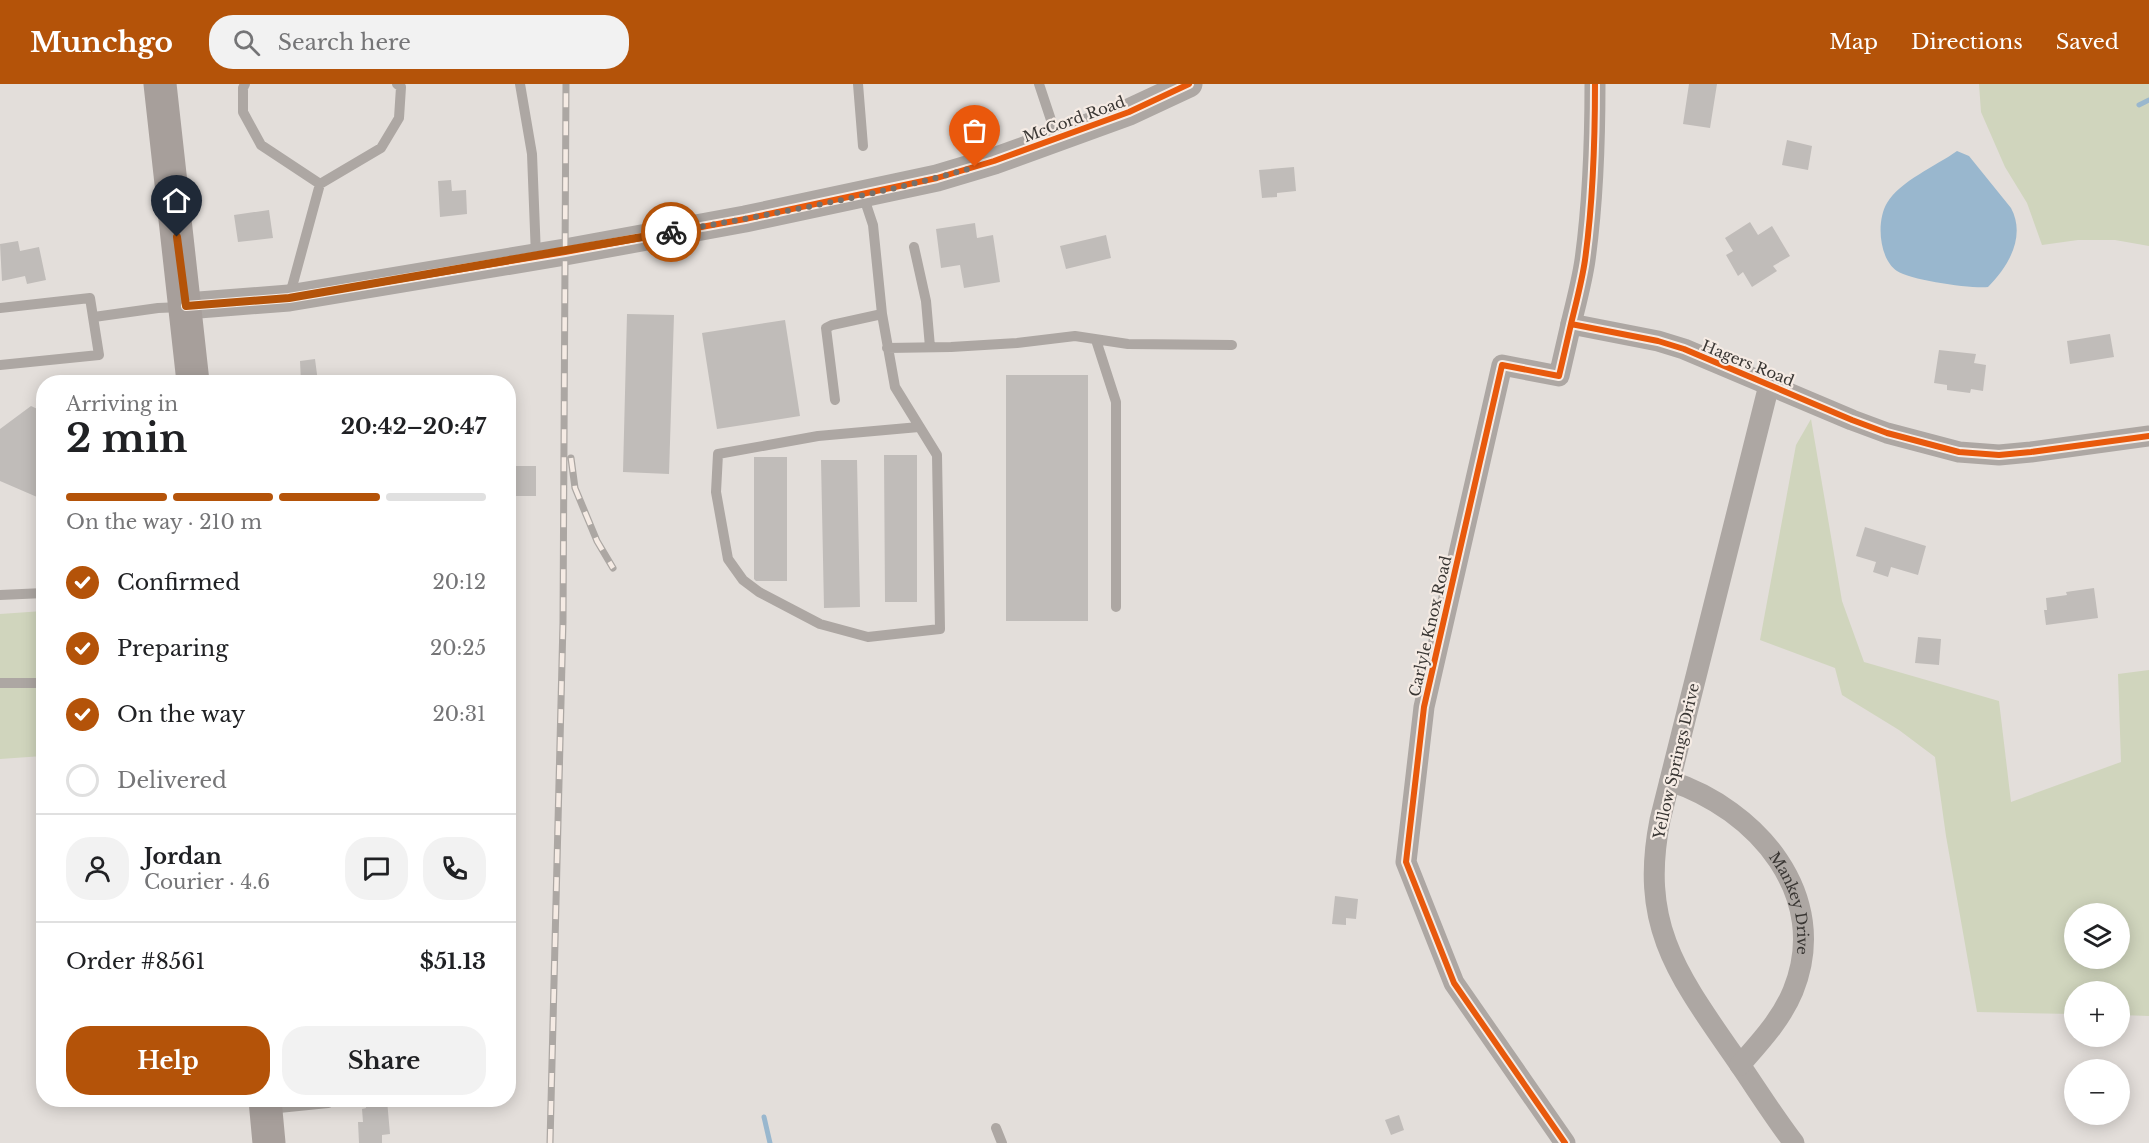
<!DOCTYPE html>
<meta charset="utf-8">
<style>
:root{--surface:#fff;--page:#f2f2f2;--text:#202124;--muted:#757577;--line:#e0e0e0;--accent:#b45309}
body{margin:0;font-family:"Libre Baskerville",serif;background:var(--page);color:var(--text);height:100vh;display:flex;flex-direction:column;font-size:22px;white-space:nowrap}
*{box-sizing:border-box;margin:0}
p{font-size:20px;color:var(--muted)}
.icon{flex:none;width:33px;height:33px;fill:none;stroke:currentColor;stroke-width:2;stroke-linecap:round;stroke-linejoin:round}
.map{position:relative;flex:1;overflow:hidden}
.drawer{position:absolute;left:36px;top:291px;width:480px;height:732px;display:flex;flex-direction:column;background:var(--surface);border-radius:24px;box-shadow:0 3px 15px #0003}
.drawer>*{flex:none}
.buttons{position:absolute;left:2064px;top:819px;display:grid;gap:12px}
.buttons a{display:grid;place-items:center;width:66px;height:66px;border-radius:50%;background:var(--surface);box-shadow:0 3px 15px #0003;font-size:30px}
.pin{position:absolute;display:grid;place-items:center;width:51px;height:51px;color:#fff;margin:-62px -26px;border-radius:50% 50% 50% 0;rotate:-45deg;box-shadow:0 0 6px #0007}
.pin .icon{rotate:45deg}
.courier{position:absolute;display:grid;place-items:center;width:60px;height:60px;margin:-30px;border:4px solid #b45309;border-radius:50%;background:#fff;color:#222;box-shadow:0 2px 8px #0007}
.head em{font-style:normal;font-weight:700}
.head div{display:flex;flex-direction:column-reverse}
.head{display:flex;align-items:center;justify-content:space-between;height:102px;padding:0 30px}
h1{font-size:39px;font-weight:700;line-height:45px}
.bar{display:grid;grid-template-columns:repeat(4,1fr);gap:9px 6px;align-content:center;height:72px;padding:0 30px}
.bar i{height:8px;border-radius:4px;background:var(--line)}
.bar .on{background:var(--accent)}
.bar p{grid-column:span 4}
.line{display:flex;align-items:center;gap:15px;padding:0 30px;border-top:2px solid var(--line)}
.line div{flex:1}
.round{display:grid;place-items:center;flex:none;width:63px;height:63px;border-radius:24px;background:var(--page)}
ol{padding:0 30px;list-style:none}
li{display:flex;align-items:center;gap:18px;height:66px}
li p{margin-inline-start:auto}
li .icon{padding:6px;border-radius:50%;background:var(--accent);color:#fff;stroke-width:4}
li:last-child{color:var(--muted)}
li i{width:33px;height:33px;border:3px solid var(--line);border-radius:50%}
.action{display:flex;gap:12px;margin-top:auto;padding:12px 30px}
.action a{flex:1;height:69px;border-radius:24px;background:var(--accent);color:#fff;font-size:24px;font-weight:700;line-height:69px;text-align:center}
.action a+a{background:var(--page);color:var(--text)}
header{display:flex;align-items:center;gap:36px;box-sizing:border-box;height:84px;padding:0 30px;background:var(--accent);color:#fff}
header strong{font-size:28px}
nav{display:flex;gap:33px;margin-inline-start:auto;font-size:21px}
.search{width:420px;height:54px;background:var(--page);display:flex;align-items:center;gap:15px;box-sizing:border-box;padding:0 21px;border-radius:24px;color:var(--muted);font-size:22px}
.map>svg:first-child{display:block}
.green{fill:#d0d5bd;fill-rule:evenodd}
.water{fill:#99b7ce}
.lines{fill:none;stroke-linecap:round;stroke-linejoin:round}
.stream{stroke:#99b7ce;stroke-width:5}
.building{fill:#c0bcb9}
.service{stroke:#ada7a3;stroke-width:10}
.minor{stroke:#ada7a3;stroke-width:21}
.tertiary{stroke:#ada7a3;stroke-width:27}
.primary{stroke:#a79f9b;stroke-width:33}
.rail-casing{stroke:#aca7a3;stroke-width:7}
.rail{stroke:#f5ebe4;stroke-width:4.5;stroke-dasharray:14;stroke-linecap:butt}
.cycleway-casing{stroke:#f5ebe4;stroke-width:10}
.cycleway{stroke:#e8590c;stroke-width:6}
.done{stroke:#74716d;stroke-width:6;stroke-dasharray:0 10.8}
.route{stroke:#b45309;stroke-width:8}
.labels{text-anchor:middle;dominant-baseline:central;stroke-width:4.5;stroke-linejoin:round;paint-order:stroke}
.street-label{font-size:15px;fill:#393633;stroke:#f5ebe4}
</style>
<header>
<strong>Munchgo</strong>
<div class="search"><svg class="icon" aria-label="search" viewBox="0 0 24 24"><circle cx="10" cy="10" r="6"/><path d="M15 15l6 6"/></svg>Search here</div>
<nav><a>Map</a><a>Directions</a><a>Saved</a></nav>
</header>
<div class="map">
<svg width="2149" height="1059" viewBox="0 0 2149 1059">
<rect width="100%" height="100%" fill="#e3deda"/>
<path class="green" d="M1979 0H2149V162L2115 156H2078L2042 161 2027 119 2005 83 1981 28Z
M1811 335 1842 517 1864 578 1999 617 2011 718 2121 678 2118 590 2149 586V932L2120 931V908H2074V930L1977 928 1946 752 1935 673 1899 646 1842 611 1835 584 1760 556 1796 361ZM2074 830H2120V874H2074Z
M43 527V672L0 675V530Z"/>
<path class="water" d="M1957 67 1969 72 2011 124C2026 152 2009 182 1988 203 1972 205 1910 196 1897 187 1879 175 1876 137 1887 119 1900 97 1936 82 1957 67Z"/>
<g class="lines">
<path class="stream" d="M2139 21 2149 16
M764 1033 770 1059"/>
</g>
<path class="building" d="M1689 0H1717L1710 44 1683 40Z
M1787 56 1812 62 1808 86 1782 81Z
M1294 83 1296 107 1277 109V113L1262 114 1259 86Z
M451 96 452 107 466 106 467 130 440 133 438 97Z
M269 126 273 154 238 158 234 131Z
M1750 138 1758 151 1772 142 1790 172 1773 182 1777 187 1752 203 1743 188 1738 192 1726 171 1733 167 1725 154Z
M975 139 977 154 993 151 1000 198 964 204 960 181 941 184 936 145Z
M1106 151 1111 174 1066 185 1060 162Z
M18 157 20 167 39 163 46 196 27 200 25 192 2 197 0 160Z
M627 230 674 231 669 390 623 388Z
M785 236 800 332 717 345 702 249Z
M2110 250 2114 273 2070 280 2067 257Z
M1939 266 1976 270 1974 279 1986 281 1983 307 1971 305 1970 309 1947 306V301L1934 299Z
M315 275 318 298H301L300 277Z
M1006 291H1088V537H1006Z
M31 322 44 328V416L0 397V345Z
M884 371H917V518H885Z
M754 373H787V497H756L754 495Z
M821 376H857L860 523 824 524Z
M515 382H536V412H515Z
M1865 443 1926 462 1918 491 1891 483 1888 493 1873 488 1876 478 1856 472Z
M2094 504 2098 534 2046 541 2044 526H2047L2046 514 2067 511 2066 508Z
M1918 553 1941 555 1939 581 1915 579Z
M1335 812 1358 815 1356 835 1346 834V841L1332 840Z
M365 1016H387L390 1050 382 1051V1059H359L358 1038H363L362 1025 366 1024Z
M1399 1031 1404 1046 1391 1051 1385 1036Z"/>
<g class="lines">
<path class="service" d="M245 0 243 4V28L261 61 320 100
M520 0 532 70 536 172
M858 0 863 62
M1039 0 1057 54
M863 111 873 141 882 230 895 303 937 371 940 545 868 553 820 540 759 508 743 496 728 475 716 408 718 370 818 352 919 343
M914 163 926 217 930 263
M289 214 320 100 381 64 399 34 401 3 397 0
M0 224 90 214 99 271 0 281
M94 233 158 224 182 223
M1096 256 1116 318V523
M887 264 951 263 1017 259 1075 252 1128 260 1232 261
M835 316 826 244 832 241 882 230
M0 511 44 509
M0 599H44
M269 1025 328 1019V1016
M996 1044 1002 1059"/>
<g class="minor">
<path d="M1595 0C1595 59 1593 118 1585 176 1582 197 1576 219 1571 240L1658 257 1684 265 1852 336 1887 349 1959 368 1999 371 2031 368 2149 352"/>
<path d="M1769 301 1660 736C1640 837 1674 886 1729 965 1751 996 1771 1029 1794 1059"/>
<path id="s1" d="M1670 697C1756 725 1832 811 1793 907 1781 936 1760 958 1740 981"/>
<path d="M1565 1059 1454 899 1406 778 1424 623 1502 281 1559 292 1571 240"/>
</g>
<path class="tertiary" d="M186 222 289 214 565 168 745 135 937 94 994 77 1129 28 1189 0"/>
<path class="primary" d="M160 0 193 298
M265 1016 269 1059"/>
<defs>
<path id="rail" d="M571 374 575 404 597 457 613 484
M550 1059 563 538 566 0"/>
</defs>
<use href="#rail" class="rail-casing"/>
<use href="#rail" class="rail"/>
<defs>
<path id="cycleway" d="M1595 0C1595 59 1593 118 1585 176 1582 197 1576 219 1571 240L1658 257 1684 265 1852 336 1887 349 1959 368 1999 371 2031 368 2149 352
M186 222 289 214 565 168 745 135 937 94 994 77 1129 28 1189 0
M1565 1059 1454 899 1406 778 1424 623 1502 281 1559 292 1571 240"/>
</defs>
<use href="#cycleway" class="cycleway-casing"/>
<use href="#cycleway" class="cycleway"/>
</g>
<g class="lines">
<path class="done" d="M671 148C773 130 876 112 975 83"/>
<path class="route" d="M177 153 186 222 289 214 671 148"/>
</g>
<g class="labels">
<g class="street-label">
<text transform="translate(1074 35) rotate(-20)">McCord Road</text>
<text transform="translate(1748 279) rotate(22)">Hagers Road</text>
<text transform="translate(1430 542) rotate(-77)">Carlyle Knox Road</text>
<text transform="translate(1676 677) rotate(-77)">Yellow Springs Drive</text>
<text stroke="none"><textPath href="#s1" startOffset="182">Mankey Drive</textPath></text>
</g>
</g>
</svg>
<div class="buttons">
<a><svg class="icon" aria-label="layers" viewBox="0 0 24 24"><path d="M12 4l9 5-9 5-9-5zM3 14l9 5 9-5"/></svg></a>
<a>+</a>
<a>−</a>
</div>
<div class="pin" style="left:975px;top:83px;background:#ea580c"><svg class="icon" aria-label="bag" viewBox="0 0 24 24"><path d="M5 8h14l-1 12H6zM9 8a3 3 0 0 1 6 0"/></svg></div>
<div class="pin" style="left:177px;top:153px;background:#1f2937"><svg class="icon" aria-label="home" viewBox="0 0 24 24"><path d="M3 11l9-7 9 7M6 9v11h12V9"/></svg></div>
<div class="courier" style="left:671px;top:148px"><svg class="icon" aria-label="bike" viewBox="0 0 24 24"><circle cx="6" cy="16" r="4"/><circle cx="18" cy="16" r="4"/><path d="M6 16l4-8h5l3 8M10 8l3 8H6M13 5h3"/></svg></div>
<section class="drawer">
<div class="head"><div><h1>2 min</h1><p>Arriving in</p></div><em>20:42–20:47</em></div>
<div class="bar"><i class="on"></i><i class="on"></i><i class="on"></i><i></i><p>On the way · 210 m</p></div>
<ol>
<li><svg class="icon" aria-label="check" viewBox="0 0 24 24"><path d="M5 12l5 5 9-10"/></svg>Confirmed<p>20:12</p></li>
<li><svg class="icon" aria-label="check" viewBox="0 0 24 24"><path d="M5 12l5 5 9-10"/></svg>Preparing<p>20:25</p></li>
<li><svg class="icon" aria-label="check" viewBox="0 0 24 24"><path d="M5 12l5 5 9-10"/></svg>On the way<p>20:31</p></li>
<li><i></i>Delivered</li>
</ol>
<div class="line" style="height:108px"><a class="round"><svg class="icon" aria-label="person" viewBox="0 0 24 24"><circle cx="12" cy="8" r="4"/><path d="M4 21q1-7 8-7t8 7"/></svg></a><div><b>Jordan</b><p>Courier · 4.6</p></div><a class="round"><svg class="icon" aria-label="chat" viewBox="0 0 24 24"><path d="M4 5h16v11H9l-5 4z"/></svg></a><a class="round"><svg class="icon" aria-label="phone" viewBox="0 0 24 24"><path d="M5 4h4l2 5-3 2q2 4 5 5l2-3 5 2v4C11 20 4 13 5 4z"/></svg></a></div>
<div class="line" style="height:78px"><div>Order #8561</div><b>$51.13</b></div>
<div class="action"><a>Help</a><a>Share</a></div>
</section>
</div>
